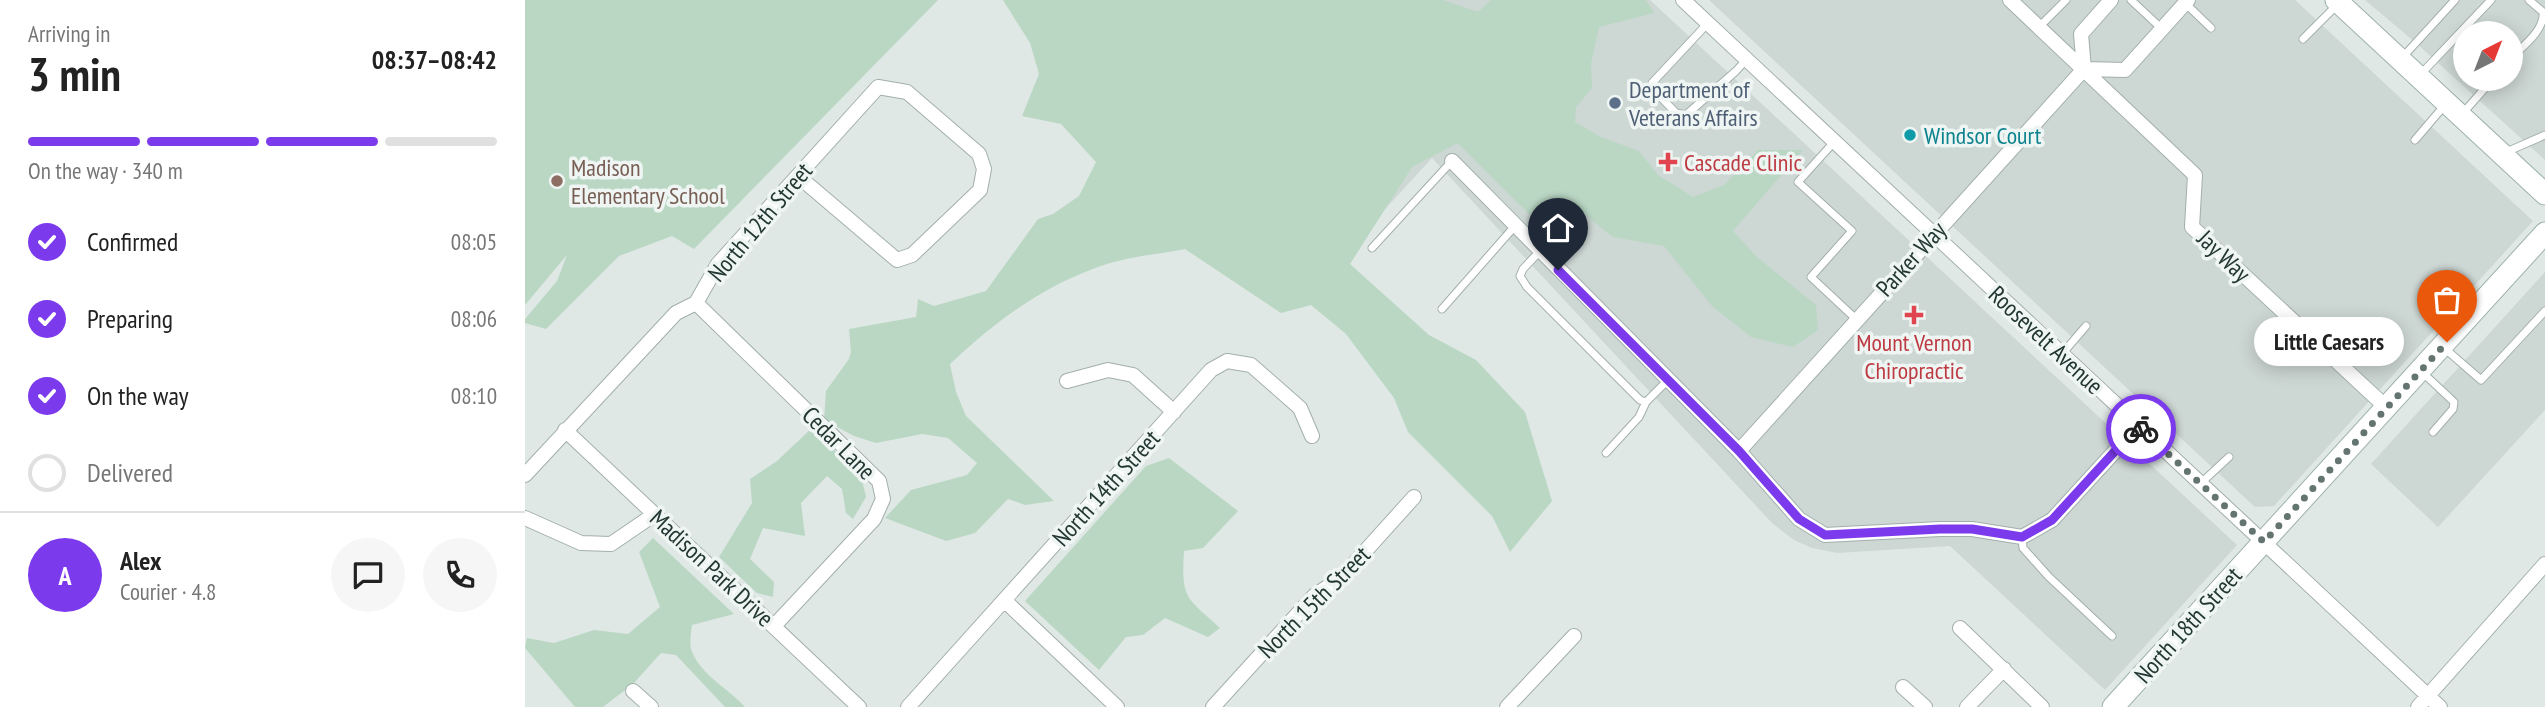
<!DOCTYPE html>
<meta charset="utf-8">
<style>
:root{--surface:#fff;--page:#f6f6f6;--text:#222;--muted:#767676;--line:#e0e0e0;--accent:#7c3aed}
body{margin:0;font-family:"PT Sans Narrow",sans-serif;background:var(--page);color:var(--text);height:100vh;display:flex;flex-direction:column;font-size:26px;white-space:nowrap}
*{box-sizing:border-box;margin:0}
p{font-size:23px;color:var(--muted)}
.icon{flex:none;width:38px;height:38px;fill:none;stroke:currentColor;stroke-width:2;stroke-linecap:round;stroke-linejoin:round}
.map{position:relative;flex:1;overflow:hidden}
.sheet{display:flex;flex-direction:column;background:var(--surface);width:525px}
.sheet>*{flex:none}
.needle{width:46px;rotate:42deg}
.tools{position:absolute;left:1928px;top:21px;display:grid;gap:14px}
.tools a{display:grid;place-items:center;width:70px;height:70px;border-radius:50%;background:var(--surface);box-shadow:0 4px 18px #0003;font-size:35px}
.pin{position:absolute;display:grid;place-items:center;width:60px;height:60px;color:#fff;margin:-72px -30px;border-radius:50% 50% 50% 0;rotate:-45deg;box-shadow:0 0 7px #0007}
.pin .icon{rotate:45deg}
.courier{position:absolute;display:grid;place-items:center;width:70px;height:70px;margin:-35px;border:5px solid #7c3aed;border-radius:50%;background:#fff;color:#222;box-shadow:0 2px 9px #0007}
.bubble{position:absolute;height:49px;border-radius:24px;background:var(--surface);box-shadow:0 4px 18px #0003;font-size:23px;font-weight:600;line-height:49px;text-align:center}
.summary em{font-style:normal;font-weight:600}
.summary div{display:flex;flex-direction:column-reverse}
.summary{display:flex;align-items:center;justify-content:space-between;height:119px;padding:0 28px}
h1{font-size:46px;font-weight:600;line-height:52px}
.bar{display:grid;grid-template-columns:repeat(4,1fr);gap:10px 7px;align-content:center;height:84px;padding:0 28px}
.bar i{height:9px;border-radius:5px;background:var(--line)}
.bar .on{background:var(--accent)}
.bar p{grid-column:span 4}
.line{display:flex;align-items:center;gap:18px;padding:0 28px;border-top:2px solid var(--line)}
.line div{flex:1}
.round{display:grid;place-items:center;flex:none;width:74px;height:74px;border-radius:37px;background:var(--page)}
ol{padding:0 28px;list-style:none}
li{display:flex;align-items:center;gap:21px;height:77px}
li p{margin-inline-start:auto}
li .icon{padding:7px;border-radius:50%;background:var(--accent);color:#fff;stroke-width:4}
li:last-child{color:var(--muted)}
li i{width:38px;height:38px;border:4px solid var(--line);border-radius:50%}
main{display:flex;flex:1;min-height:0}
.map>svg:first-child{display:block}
.built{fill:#cdd7d4;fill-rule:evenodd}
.green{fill:#bad7c4}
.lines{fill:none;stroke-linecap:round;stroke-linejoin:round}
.lane-casing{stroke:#a3afac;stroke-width:9}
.street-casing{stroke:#a3afac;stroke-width:16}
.secondary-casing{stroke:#9fb2ad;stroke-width:23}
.lane{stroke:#fff;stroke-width:7}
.street{stroke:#fff;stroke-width:14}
.secondary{stroke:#fff;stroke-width:21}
.done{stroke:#647471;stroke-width:7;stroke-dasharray:0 12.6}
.route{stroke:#7c3aed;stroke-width:9}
.service-dot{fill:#5c6f8a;stroke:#eef5f2;stroke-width:2.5}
.culture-dot{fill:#0f9aa8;stroke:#eef5f2;stroke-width:2.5}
.health-dot{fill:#e0444e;stroke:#eef5f2;stroke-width:2.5}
.education-dot{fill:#8d6e63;stroke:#eef5f2;stroke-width:2.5}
.labels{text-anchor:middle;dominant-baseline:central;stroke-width:7;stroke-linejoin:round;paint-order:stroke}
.service-label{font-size:24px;fill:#4e5e75;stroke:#eef5f2;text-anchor:start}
.culture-label{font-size:24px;fill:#0d838f;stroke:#eef5f2;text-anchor:start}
.health-label{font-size:24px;fill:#be3a42;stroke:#eef5f2;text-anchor:start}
.education-label{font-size:24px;fill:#785e54;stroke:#eef5f2;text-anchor:start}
.street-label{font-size:24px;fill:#223632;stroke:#eef5f2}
</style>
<main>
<section class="sheet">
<div class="summary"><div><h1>3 min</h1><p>Arriving in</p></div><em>08:37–08:42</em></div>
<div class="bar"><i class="on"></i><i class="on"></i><i class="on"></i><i></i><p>On the way · 340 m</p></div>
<ol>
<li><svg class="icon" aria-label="check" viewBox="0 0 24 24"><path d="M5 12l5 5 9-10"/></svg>Confirmed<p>08:05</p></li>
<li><svg class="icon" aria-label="check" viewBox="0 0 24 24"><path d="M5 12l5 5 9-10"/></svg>Preparing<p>08:06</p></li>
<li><svg class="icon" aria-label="check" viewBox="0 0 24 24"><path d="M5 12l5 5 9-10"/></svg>On the way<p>08:10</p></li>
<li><i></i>Delivered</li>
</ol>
<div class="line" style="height:126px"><b class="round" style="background:var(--accent);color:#fff">A</b><div><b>Alex</b><p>Courier · 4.8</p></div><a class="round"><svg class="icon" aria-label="chat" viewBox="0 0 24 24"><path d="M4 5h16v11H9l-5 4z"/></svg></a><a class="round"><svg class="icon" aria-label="phone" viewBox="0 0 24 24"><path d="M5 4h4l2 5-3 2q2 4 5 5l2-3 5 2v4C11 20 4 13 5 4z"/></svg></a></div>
</section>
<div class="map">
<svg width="2020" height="707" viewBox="0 0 2020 707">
<rect width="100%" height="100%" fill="#dfe8e5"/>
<path class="built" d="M818 0H1125L1712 545 1580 690 1425 546 1312 553 1287 548 1269 540 1247 523 907 158 818 255Z
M1184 0H1770L2008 221 1749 506 1730 507Z
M1840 0H2020V160L1891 43ZM1941 33H1986V79H1941Z
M2020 272V410L1913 527 1846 464Z"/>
<path class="green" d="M0 0H413L169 249 147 236 94 256 21 329 0 323V319L32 281 42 255 0 305Z
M478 0H918L953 12 966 0H1121L1129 13 1074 27 1066 64 1067 88 1051 107 1050 122 1076 137 1114 151 1133 175 1168 197 1199 185 1233 150H1278L1208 231 1232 257 1291 305 1293 330 1268 347 1226 337 1187 306 1139 246 1088 237 1047 204 1022 232 933 143 887 167 825 264 904 335 951 360 1000 412 1027 501 985 552 967 516 883 432 869 398 821 334 786 305 756 313 660 249C635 254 609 256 585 263 521 283 472 320 425 364L431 392 441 416 529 501 500 505 483 499 450 533 421 541 360 518 386 490 442 475 452 463 423 438 397 434 351 443 329 436 299 420 301 391 324 359 326 352 324 329 391 317 393 299 409 306 461 291 513 219 528 214 554 196 571 162 536 124 497 116 514 74 505 43Z
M288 427 337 480 341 497 328 519 321 513 317 489 302 476 276 503 280 536 238 528 225 559 249 582 248 597 232 593 194 557 227 503 225 479 252 461Z
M644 458 713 511 678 548 659 551C656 599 661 597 695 628L683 637 640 618 618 635 601 637 574 670 500 601 621 466Z
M128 538 209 614 167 625C166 632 164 645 167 652 178 677 203 688 220 707H200L151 655 136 653 108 684 78 707H50L0 648 2 638 29 643 69 630 103 634 135 607 114 552Z"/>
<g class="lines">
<defs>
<path id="lane" d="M1606 0 1637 29
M1660 3 1686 28
M1183 23 1127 83 1128 89 1151 113 1161 115 1211 71 1221 60
M1514 27 1541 0
M1778 39 1811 6
M1986 58C1998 46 2020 30 2018 12L2004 0
M1876 59 1930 0
M1894 76 1966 0
M1938 113 1968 79
M1890 140 1919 106
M1309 142 1273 182 1327 231 1286 277 1332 320
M1979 153 2020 135
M847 248 927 161
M1015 251 998 269 995 276 1002 287 1115 400 1121 402 1143 380
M917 309 990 226
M1918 347 1956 380 2020 311
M1537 354 1561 326
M1898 373 1929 402 1928 409 1908 432
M1081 453 1114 417 1121 402
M1676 483 1704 457
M1497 537 1498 548 1524 577 1587 636"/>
<path id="street" d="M1158 0 1915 707
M1485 0 1670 175 1667 227 1862 408
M1559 69 1600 70 1663 0
M927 161 1214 451 1274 519 1300 535 1415 529H1447L1497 537 1527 520 1613 426
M171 303 354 481 358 499 349 519 249 626
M542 381 583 370 608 375 649 412
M40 430 334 707
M1214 451 1559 69 1556 34 1586 0
M0 475 151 313 171 303 193 264 353 87 382 92 454 154 459 169 455 190 387 255 372 260 273 176
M0 518 56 543 86 544 130 514
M479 600 592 707
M1435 628 1517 707
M1378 687 1400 707
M108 691 126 707
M383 707 686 370 702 361 726 365 775 408 787 436
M688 707 789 596 816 578 889 497
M982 707 1049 636
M1442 707 1479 669
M1893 707 2020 564"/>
<path id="secondary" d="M1811 0 2020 194
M1588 707 2020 233"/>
</defs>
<use href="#lane" class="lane-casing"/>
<use href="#street" class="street-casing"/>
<use href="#secondary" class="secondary-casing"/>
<use href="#lane" class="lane"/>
<use href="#street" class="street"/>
<use href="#secondary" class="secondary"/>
</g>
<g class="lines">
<path class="done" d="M1616 429 1739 542 1922 342"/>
<path class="route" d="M1033 270 1214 451 1274 519 1300 535 1415 529H1447L1497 537 1527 520 1613 426 1616 429"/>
</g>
<circle class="service-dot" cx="1090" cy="103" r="7"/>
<circle class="culture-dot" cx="1385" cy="135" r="7"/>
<g class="health-dot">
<path d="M1139.5 151.5h7v7h7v7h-7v7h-7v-7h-7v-7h7z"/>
<path d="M1385.5 304.5h7v7h7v7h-7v7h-7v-7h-7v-7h7z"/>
</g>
<circle class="education-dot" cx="32" cy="181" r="7"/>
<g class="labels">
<g class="service-label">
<text x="1104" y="89">Department of<tspan x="1104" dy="28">Veterans Affairs</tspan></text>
</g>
<g class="culture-label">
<text x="1399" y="135">Windsor Court</text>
</g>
<g class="health-label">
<text x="1159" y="162">Cascade Clinic</text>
<text x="1389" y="342" text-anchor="middle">Mount Vernon<tspan x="1389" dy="28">Chiropractic</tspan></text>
</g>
<g class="education-label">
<text x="46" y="167">Madison<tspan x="46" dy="28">Elementary School</tspan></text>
</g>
<g class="street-label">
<text transform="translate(235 222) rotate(-50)">North 12th Street</text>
<text transform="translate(1699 256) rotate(44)">Jay Way</text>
<text transform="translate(1386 259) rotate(-48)">Parker Way</text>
<text transform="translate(1521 340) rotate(43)">Roosevelt Avenue</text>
<text transform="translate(314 443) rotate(45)">Cedar Lane</text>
<text transform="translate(581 488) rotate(-48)">North 14th Street</text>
<text transform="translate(187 568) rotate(43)">Madison Park Drive</text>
<text transform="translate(789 602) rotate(-45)">North 15th Street</text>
<text transform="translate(1663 625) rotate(-48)">North 18th Street</text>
</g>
</g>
</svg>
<div class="tools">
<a><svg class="needle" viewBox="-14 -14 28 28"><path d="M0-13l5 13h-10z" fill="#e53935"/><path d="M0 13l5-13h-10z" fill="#767676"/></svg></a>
</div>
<div class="pin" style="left:1922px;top:342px;background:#ea580c"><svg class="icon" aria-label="bag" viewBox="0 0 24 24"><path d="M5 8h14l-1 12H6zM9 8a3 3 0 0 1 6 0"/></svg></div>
<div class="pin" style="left:1033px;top:270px;background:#1f2937"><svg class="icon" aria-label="home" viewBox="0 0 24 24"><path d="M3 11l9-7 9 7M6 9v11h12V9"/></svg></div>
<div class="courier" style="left:1616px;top:429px"><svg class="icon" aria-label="bike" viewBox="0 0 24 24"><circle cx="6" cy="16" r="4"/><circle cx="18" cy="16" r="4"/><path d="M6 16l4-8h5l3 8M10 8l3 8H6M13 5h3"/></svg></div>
<div class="bubble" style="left:1729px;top:317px;width:150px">Little Caesars</div>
</div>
</main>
